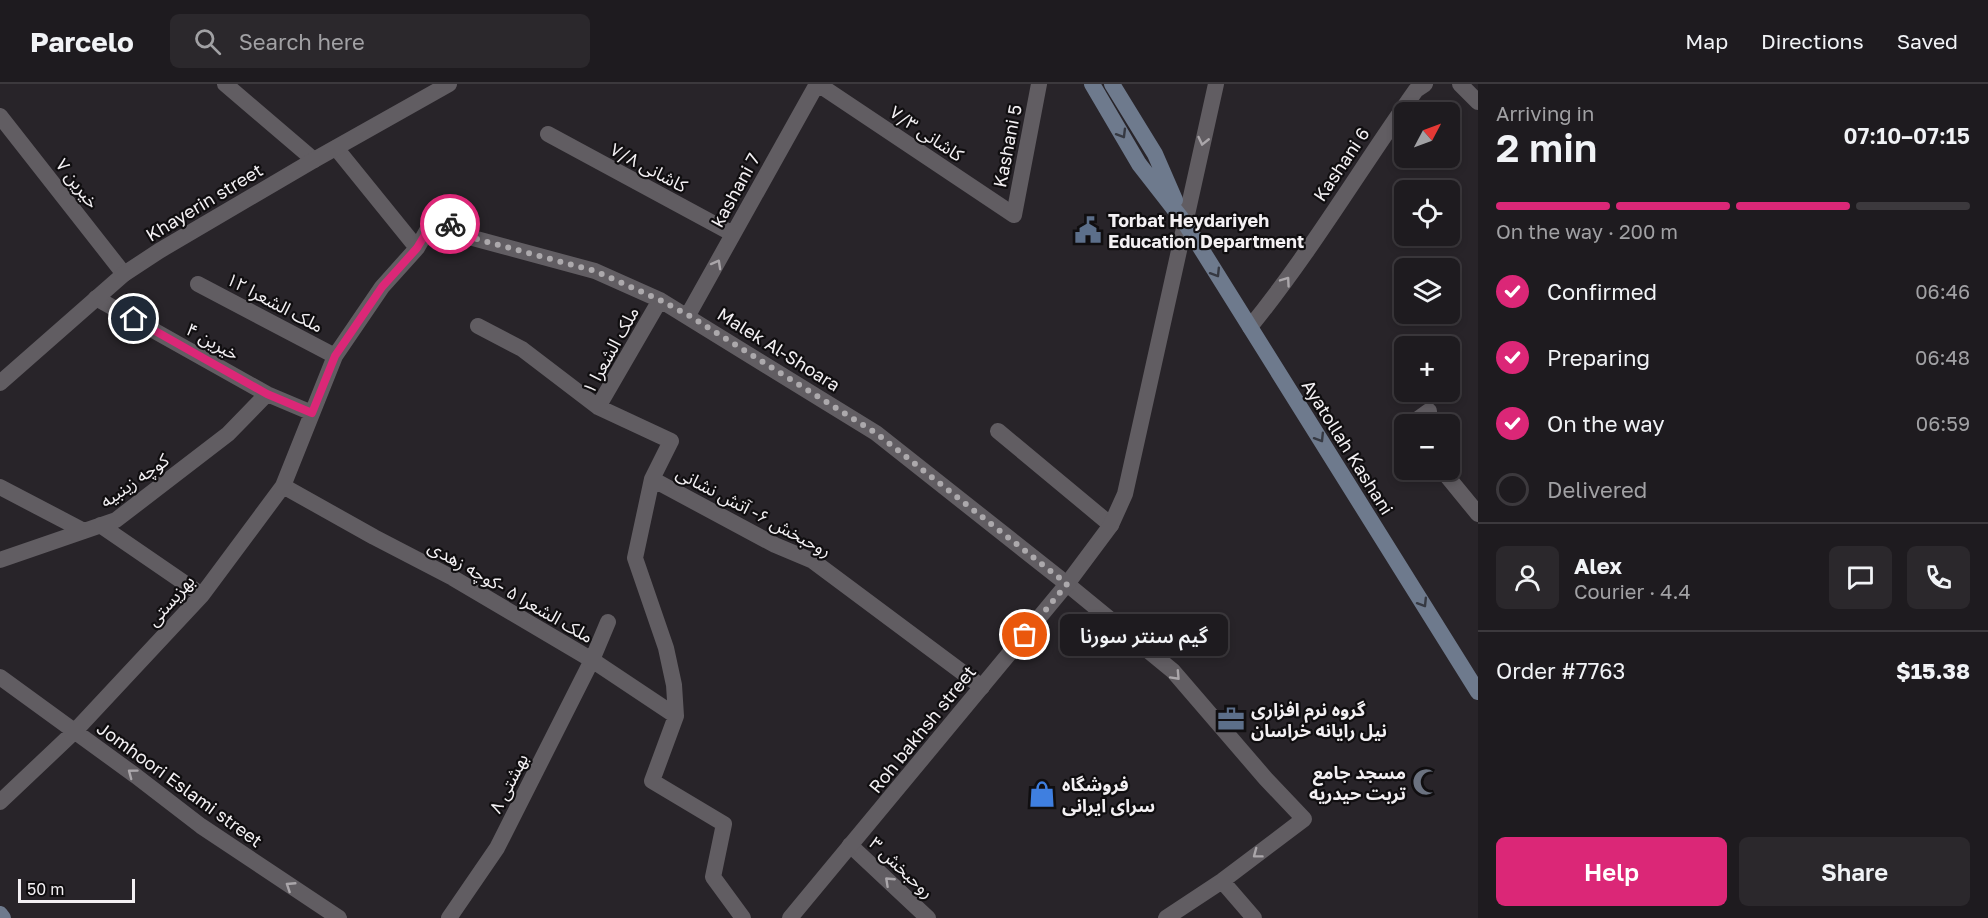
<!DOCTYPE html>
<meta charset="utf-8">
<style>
:root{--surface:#1e1b1f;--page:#2b282c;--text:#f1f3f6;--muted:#a1a1a4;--line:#3c393d;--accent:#db2777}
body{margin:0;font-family:"Golos Text","Noto Sans Arabic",sans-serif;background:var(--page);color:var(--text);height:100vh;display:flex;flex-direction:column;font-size:22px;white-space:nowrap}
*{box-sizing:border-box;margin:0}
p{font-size:20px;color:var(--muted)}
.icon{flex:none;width:33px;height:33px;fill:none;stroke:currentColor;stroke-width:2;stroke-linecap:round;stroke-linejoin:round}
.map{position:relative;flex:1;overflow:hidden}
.details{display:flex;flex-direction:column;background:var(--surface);width:510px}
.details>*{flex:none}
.needle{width:39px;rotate:49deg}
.buttons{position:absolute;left:1394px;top:18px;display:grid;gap:12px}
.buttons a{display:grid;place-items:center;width:66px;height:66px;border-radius:9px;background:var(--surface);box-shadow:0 3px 9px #0003,0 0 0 2px var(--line);font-size:30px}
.scale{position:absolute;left:18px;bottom:15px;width:117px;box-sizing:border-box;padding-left:6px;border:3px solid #f3f0f3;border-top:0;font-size:16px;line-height:21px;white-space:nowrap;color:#f3f0f3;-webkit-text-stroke:4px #100e10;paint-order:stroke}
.pin{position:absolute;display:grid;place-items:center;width:51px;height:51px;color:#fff;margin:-26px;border:3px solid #fff;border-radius:50%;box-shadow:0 2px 6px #0007}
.courier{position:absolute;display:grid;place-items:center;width:60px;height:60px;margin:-30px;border:4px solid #db2777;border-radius:50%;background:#fff;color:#222;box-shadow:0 2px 8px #0007}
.bubble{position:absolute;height:42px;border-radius:9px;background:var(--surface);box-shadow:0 3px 9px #0003,0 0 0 2px var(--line);font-size:20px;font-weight:600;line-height:42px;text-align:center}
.headline em{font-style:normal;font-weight:600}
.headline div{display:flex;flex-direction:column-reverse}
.headline{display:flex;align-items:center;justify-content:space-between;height:102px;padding:0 18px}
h1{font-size:39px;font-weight:600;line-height:45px}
.bar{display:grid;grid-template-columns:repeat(4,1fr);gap:9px 6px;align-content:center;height:72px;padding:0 18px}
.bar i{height:8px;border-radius:4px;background:var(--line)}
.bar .on{background:var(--accent)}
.bar p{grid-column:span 4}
.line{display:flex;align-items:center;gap:15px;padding:0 18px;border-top:2px solid var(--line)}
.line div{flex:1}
.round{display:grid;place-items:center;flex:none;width:63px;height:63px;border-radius:9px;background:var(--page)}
ol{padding:0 18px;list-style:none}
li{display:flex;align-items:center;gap:18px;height:66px}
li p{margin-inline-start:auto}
li .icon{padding:6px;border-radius:50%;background:var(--accent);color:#fff;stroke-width:4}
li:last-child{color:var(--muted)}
li i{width:33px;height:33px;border:3px solid var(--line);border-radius:50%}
.primary-button{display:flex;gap:12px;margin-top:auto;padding:12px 18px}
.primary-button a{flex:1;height:69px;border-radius:9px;background:var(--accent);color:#fff;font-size:24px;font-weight:600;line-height:69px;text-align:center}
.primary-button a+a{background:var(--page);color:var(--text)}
header{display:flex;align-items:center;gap:36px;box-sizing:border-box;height:84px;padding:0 30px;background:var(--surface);border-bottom:2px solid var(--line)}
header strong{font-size:28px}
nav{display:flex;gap:33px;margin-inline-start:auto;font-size:21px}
.search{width:420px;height:54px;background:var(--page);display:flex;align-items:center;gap:15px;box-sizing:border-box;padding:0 21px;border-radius:9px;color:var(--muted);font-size:22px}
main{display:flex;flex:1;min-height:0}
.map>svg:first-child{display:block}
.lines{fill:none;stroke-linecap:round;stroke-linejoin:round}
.minor{stroke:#615d62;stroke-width:16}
.tertiary{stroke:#615d62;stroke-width:16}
.secondary{stroke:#6e7a8d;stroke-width:16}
.oneway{stroke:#363942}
.oneway2{stroke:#aaa6aa}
.done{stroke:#aca9ac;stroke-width:6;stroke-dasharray:0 10.8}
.route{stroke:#db2777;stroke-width:8}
.labels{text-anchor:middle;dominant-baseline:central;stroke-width:4.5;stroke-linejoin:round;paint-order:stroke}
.street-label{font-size:18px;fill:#f3f0f3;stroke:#100e10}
.poi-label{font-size:18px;font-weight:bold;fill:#f3f0f3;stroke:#100e10;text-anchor:start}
</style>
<header>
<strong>Parcelo</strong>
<div class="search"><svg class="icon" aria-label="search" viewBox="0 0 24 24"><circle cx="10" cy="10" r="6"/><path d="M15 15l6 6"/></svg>Search here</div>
<nav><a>Map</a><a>Directions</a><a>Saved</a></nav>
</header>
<main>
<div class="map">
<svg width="1478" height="834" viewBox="0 0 1478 834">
<rect width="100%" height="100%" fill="#282429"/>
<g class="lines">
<path class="minor" d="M225 0 314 76
M818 0 1014 131 1039 0
M1460 0 1478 18
M0 32 124 190
M548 50 733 150
M336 64 417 164
M198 200 335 272
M96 214 267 310 312 329
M660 216 598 323 671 357 652 395 635 474 666 564 674 601 676 632 652 697 724 740 713 793 743 834
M688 231 817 0
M478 242 522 265 598 323
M1250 243C1311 168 1360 85 1416 6L1425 0
M1411 340 1429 327
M998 347 1111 441
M1442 386 1478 430
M652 395 775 461 813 477 982 603
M283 402 374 453 453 494 592 576 608 538
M0 403 84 447
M100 441 202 511
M0 476 116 436 228 350 267 310
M0 593 136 692 201 742 339 834
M0 718 75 647 202 511 283 402 335 272 382 203 417 164 439 126 458 150 595 187 660 216 876 349 1067 500 1173 587 1266 695 1304 735 1222 797 1166 834
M850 761 928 834
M1222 797 1254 834
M449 834 497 764 592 576 676 632"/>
<path class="tertiary" d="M0 299 124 190 159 167 314 76 449 0
M790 834 1067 500 1111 441 1125 410 1216 0"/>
<path class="secondary" d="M1092 0 1139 80 1185 139 1478 608
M1112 0 1155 70 1175 116
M0 830 3 834"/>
</g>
<defs><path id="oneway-chevron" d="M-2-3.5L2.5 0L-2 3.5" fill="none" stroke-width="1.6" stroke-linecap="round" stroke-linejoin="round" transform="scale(1.5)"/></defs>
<g class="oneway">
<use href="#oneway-chevron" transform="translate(1122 50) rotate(59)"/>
<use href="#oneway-chevron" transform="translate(1216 189) rotate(58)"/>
<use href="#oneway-chevron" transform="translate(1320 354) rotate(58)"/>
<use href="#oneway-chevron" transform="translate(1423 519) rotate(58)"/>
</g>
<g class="oneway2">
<use href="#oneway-chevron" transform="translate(1203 57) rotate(103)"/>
<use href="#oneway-chevron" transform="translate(717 180) rotate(-61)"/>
<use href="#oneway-chevron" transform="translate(1286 197) rotate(-55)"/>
<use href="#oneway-chevron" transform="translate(1176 592) rotate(47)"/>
<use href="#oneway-chevron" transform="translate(132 689) rotate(-143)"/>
<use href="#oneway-chevron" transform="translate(1257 770) rotate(143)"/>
<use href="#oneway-chevron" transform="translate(889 797) rotate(-137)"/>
<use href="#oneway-chevron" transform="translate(290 802) rotate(-147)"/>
</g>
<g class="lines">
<path class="done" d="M450 140 458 150 595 187 660 216 688 231 876 349 1067 500 1025 551"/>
<path class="route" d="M134 235 267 310 312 329 335 272 382 203 417 164 440 126 450 140"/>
</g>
<defs>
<symbol id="civic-bare" viewBox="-9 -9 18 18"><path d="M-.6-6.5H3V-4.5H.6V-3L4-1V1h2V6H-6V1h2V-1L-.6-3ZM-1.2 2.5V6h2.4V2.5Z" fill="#5c6f8a" stroke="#100e10" stroke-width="2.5" paint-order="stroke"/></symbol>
<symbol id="office-bare" viewBox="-9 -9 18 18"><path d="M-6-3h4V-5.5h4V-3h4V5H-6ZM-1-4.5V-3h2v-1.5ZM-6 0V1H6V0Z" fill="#5c6f8a" stroke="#100e10" stroke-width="2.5" paint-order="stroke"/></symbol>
<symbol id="mosque-bare" viewBox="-9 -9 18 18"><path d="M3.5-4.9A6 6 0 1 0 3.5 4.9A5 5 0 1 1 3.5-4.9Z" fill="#6b7280" stroke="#100e10" stroke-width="2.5" paint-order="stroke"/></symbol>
<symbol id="shop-bare" viewBox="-9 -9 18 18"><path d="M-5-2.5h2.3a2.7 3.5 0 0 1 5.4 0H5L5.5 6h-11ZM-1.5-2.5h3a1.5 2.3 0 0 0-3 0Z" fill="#3f7fe0" stroke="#100e10" stroke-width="2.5" paint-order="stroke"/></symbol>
</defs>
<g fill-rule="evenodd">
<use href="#civic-bare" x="1069" y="127" width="38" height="38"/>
<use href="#office-bare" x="1212" y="616" width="38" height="38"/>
<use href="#mosque-bare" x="1407" y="679" width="38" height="38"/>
<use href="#shop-bare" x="1023" y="691" width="38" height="38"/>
</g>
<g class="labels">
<g class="street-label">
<text transform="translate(927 49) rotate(34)">کاشانی ۷/۳</text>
<text transform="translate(1007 62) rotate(-79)">Kashani 5</text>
<text transform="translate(1341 80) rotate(-56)">Kashani 6</text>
<text transform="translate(649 83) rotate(28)">کاشانی ۷/۸</text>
<text transform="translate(78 99) rotate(52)">خیرین ۷</text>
<text transform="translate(735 106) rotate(-61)">kashani 7</text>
<text transform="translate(204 118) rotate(-31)">Khayerin street</text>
<text transform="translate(275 218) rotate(28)">ملک الشعرا ۱۲</text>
<text transform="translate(213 257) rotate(29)">خیرین ۴</text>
<text transform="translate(779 265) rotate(32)">Malek Al-Shoara</text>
<text transform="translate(610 266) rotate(-61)">ملک الشعرا ۱</text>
<text transform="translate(1348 363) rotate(58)">Ayatollah Kashani</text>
<text transform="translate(134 396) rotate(-35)">کوچه زینبیه</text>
<text transform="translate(754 427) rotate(28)">روحبخش ۶- آتش نشانی</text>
<text transform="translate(511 507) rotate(30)">ملک الشعرا ۵ -کوچه زهدی</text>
<text transform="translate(170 516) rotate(-48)">بهزیستی</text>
<text transform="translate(922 645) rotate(-51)">Roh bakhsh street</text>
<text transform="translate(508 699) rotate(-63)">بهشتی ۸</text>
<text transform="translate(180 700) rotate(36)">Jomhoori Eslami street</text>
<text transform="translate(902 783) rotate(43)">روحبخش ۳</text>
</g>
<g class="poi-label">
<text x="1108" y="136">Torbat Heydariyeh<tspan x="1108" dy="21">Education Department</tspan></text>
<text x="1251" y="625">گروه نرم افزاری<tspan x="1251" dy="21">نیل رایانه خراسان</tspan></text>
<text x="1406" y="688" text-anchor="end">مسجد جامع<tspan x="1406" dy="21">تربت حیدریه</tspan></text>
<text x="1062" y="700">فروشگاه<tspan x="1062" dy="21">سرای ایرانی</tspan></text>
</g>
</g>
</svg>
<div class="buttons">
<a><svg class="needle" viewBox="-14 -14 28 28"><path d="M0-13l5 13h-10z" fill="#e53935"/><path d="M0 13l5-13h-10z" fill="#a1a1a4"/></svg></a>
<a><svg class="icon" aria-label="locate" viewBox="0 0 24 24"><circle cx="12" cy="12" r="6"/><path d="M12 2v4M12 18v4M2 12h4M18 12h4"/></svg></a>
<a><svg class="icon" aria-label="layers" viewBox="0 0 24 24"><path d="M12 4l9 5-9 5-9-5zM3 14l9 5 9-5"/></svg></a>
<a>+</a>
<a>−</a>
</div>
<div class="scale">50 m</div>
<div class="pin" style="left:1025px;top:551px;background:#ea580c"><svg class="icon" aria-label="bag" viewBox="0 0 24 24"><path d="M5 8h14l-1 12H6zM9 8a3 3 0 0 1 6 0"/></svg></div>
<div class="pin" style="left:134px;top:235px;background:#1f2937"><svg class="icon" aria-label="home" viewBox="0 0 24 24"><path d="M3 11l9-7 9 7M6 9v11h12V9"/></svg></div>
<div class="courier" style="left:450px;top:140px"><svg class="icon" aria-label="bike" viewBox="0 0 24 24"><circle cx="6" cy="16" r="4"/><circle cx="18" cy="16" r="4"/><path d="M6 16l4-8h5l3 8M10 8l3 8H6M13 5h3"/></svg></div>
<div class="bubble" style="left:1060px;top:530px;width:168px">گیم سنتر سورنا</div>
</div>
<section class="details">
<div class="headline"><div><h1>2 min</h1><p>Arriving in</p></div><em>07:10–07:15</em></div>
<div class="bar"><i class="on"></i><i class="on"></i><i class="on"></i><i></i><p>On the way · 200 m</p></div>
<ol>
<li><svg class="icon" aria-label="check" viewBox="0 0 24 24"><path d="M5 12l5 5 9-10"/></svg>Confirmed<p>06:46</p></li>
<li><svg class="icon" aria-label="check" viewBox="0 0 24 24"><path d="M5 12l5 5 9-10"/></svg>Preparing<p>06:48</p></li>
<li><svg class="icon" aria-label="check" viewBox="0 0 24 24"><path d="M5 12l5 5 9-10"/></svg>On the way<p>06:59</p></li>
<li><i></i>Delivered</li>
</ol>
<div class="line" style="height:108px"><a class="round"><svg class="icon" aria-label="person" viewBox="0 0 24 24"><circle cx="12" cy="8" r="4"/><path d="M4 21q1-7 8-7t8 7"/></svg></a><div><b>Alex</b><p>Courier · 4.4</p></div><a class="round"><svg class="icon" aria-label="chat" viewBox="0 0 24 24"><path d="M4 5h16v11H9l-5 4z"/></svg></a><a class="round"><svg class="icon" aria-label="phone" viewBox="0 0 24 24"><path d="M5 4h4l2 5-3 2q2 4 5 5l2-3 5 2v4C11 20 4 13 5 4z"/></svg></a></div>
<div class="line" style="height:78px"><div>Order #7763</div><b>$15.38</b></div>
<div class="primary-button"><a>Help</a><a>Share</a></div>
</section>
</main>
